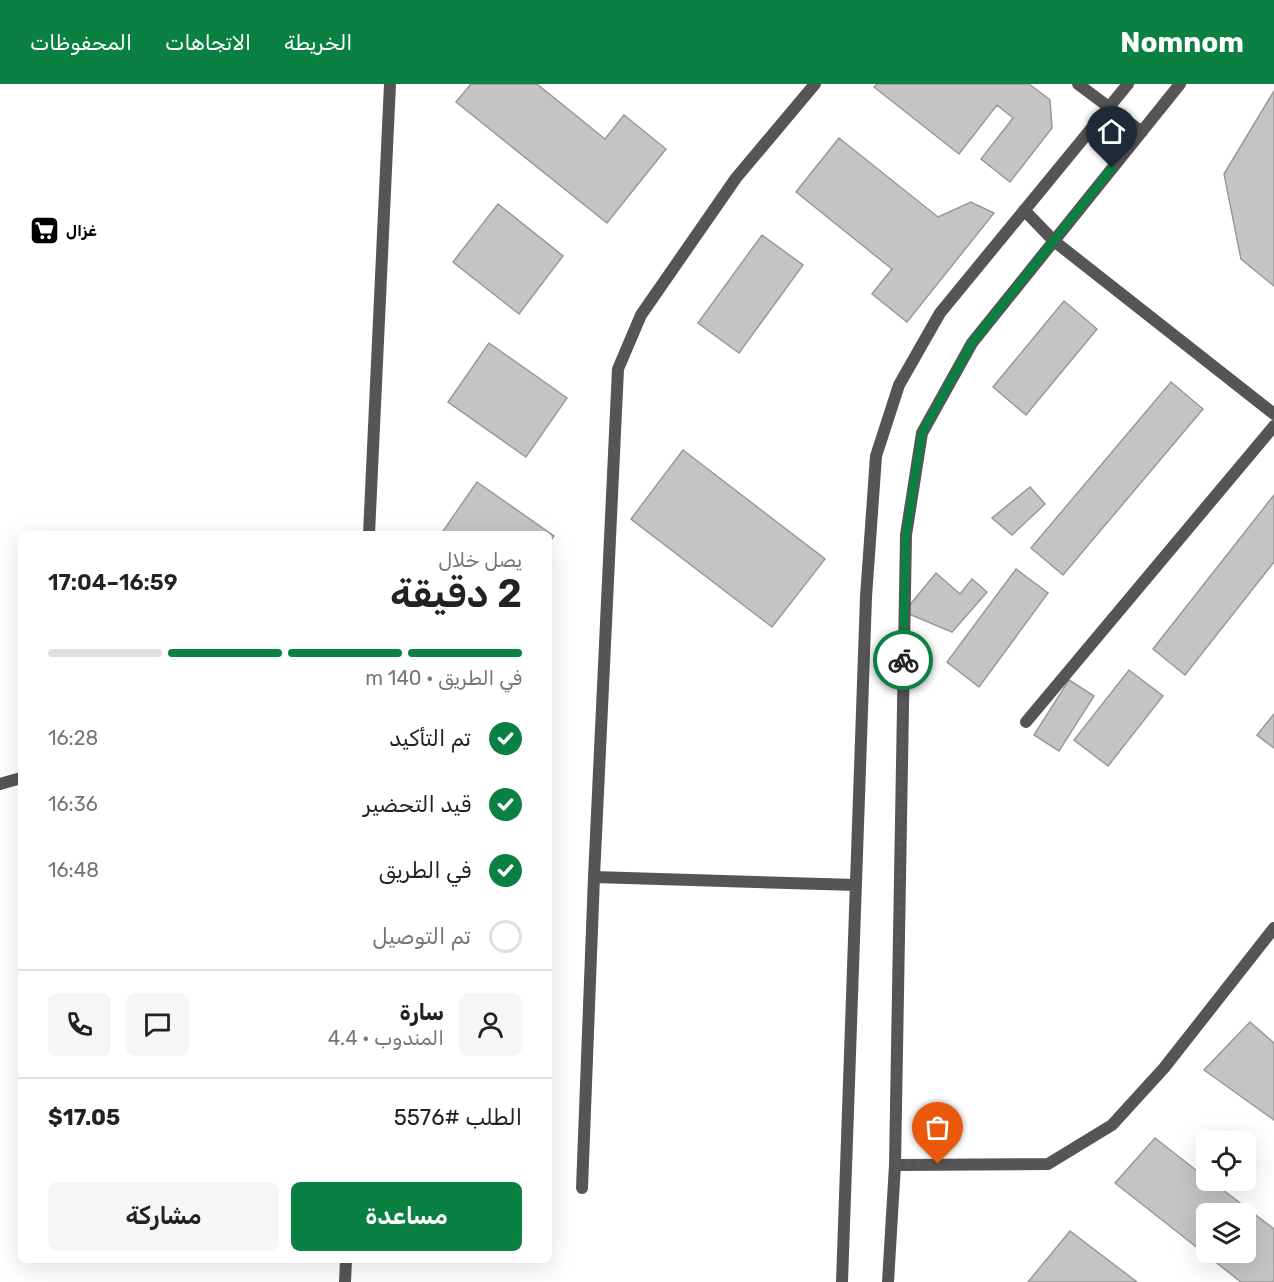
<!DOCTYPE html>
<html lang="ar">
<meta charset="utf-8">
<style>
:root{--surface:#fff;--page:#f6f6f6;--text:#222;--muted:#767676;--line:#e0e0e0;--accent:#0b8043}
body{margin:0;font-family:Rubik,Cairo,sans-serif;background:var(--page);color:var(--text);direction:rtl;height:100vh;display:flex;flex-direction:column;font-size:22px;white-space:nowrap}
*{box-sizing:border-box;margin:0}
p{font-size:20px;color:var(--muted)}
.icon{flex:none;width:33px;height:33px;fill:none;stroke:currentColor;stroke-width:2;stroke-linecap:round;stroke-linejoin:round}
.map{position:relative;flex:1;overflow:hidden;direction:ltr}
.drawer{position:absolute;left:18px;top:447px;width:534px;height:732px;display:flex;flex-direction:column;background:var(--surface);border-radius:9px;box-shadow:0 6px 24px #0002;direction:rtl}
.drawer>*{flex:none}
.buttons{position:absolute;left:1196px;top:1047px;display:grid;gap:12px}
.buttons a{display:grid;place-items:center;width:60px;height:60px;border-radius:9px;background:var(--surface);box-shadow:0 6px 24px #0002;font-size:30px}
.pin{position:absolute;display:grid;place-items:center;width:51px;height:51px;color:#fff;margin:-62px -26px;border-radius:50% 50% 50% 0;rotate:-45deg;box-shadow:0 0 6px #0007}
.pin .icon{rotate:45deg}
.courier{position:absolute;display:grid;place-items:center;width:60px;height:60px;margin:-30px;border:4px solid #0b8043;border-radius:50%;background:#fff;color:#222;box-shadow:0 2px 8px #0007}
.summary em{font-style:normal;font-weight:600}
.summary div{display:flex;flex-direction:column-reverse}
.summary{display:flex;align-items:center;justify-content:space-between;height:102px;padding:0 30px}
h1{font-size:39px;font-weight:600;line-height:45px}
.bar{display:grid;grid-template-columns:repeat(4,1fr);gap:9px 6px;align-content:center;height:72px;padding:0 30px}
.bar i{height:8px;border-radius:4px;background:var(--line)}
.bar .on{background:var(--accent)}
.bar p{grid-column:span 4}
.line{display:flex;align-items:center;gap:15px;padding:0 30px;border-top:2px solid var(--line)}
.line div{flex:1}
.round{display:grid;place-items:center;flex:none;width:63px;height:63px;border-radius:9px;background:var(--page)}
ol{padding:0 30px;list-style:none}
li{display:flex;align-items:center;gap:18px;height:66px}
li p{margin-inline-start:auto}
li .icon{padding:6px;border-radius:50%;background:var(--accent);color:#fff;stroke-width:4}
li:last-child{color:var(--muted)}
li i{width:33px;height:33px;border:3px solid var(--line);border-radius:50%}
.cta{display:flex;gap:12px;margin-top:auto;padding:12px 30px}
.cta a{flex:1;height:69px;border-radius:9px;background:var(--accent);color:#fff;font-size:24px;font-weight:600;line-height:69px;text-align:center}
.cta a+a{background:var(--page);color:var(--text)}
header{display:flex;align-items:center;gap:36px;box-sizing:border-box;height:84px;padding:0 30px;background:var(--accent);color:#fff}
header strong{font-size:28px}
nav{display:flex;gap:33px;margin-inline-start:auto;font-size:21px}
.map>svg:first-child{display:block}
.building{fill:#c4c4c4;stroke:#999;stroke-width:1.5;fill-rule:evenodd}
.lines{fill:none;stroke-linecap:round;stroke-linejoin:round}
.minor{stroke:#555;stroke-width:12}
.done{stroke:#595959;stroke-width:6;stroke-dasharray:0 10.8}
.route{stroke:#0b8043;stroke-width:8}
.labels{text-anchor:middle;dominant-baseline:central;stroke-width:6;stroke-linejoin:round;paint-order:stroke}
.poi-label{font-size:15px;font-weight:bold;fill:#000;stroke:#fff;text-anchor:start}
</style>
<header>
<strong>Nomnom</strong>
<nav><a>الخريطة</a><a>الاتجاهات</a><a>المحفوظات</a></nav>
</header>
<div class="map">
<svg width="1274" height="1198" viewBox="0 0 1274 1198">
<rect width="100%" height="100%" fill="#fff"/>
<path class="building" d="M471 0H537L605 55 624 31 666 65 607 139 456 18Z
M877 0H1029L1050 16 1052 44 1010 98 981 75 1013 34 997 21 959 70 874 3Z
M1274 7V202L1241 175 1224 90Z
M839 54 938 133 971 118 994 129 907 238 872 210 892 185 796 108Z
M498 120 563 172 519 230 453 178Z
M762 151 803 181 739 269 698 239Z
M1064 217 1097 245 1026 331 993 303Z
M489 259 567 314 526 373 448 318Z
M1171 298 1203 325 1063 491 1031 464Z
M683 366 825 475 772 543 631 435Z
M477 398 554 452 549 459V450H441Z
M1030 403 1045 420 1012 451 992 434Z
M1274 411V478L1185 591 1153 565Z
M1016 485 1048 509 979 603 947 578Z
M936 489 960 510 972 495 987 508 952 548 904 528Z
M1129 586 1163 612 1108 682 1074 656Z
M1069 596 1094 612 1059 667 1034 651Z
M1274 630V664L1257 651Z
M1250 938 1274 959V1036L1204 986Z
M1155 1054 1206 1094V1096H1210L1274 1145V1198H1241L1115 1099ZM1206 1130H1245V1168H1206Z
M1070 1147 1137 1198H1028Z"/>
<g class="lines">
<path class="minor" d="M1078 0 1142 48
M1024 126 1054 157 1274 330
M369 450 390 0
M1026 638 1274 342
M0 700 21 694
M594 793 856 801
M895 1081 1048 1080 1112 1041 1164 984 1274 844
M582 1104 594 793 618 285 641 231 736 94 815 0
M345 1198 346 1176
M842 1198 866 513 876 372 899 301 940 229 1128 0
M888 1198 895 1081 906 451 922 349 972 259 1180 0"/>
</g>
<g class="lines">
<path class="done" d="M903 576 895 1081 938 1080"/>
<path class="route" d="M903 576 906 451 922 349 972 259 1112 84"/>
</g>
<defs>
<symbol id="supermarket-square" viewBox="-11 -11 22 22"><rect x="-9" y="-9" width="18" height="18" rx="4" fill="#000" stroke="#fff"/><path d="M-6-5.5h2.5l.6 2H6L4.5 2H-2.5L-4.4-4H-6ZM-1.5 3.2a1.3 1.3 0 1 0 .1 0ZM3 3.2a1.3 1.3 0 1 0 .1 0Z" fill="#fff"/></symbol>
</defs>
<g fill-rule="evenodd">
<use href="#supermarket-square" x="28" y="130" width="33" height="33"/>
</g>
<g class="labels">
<g class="poi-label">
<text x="66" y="147">غزال</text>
</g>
</g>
</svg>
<div class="buttons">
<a><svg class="icon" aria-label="locate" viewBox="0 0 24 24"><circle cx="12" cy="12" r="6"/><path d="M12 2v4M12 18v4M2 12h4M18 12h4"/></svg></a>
<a><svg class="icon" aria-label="layers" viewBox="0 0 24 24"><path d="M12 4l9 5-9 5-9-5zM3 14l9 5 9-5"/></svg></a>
</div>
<div class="pin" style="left:938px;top:1080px;background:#ea580c"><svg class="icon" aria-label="bag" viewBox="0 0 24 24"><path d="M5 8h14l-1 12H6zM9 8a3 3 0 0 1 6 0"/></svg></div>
<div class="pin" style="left:1112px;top:84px;background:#1f2937"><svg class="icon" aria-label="home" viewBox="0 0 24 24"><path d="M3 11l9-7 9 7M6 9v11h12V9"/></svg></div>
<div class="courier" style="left:903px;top:576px"><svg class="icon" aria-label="bike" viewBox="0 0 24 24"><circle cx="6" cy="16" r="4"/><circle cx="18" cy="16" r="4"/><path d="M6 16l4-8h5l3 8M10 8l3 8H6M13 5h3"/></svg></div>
<section class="drawer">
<div class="summary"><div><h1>2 دقيقة</h1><p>يصل خلال</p></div><em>16:59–17:04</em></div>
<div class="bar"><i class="on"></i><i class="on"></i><i class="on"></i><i></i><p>في الطريق · 140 m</p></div>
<ol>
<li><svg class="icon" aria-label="check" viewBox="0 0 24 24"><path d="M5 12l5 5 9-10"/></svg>تم التأكيد<p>16:28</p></li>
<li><svg class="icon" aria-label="check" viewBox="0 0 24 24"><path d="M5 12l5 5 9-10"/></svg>قيد التحضير<p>16:36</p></li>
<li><svg class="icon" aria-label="check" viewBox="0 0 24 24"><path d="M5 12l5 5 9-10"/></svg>في الطريق<p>16:48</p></li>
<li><i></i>تم التوصيل</li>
</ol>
<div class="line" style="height:108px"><a class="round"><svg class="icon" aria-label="person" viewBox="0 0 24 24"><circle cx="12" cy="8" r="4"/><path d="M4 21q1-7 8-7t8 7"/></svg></a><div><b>سارة</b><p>المندوب · 4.4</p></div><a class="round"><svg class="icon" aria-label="chat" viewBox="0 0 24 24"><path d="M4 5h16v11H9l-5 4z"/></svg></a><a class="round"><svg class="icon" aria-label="phone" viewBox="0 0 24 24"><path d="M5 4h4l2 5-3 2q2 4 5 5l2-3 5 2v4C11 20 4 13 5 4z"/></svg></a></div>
<div class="line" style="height:78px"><div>الطلب #5576</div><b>$17.05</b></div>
<div class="cta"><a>مساعدة</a><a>مشاركة</a></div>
</section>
</div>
